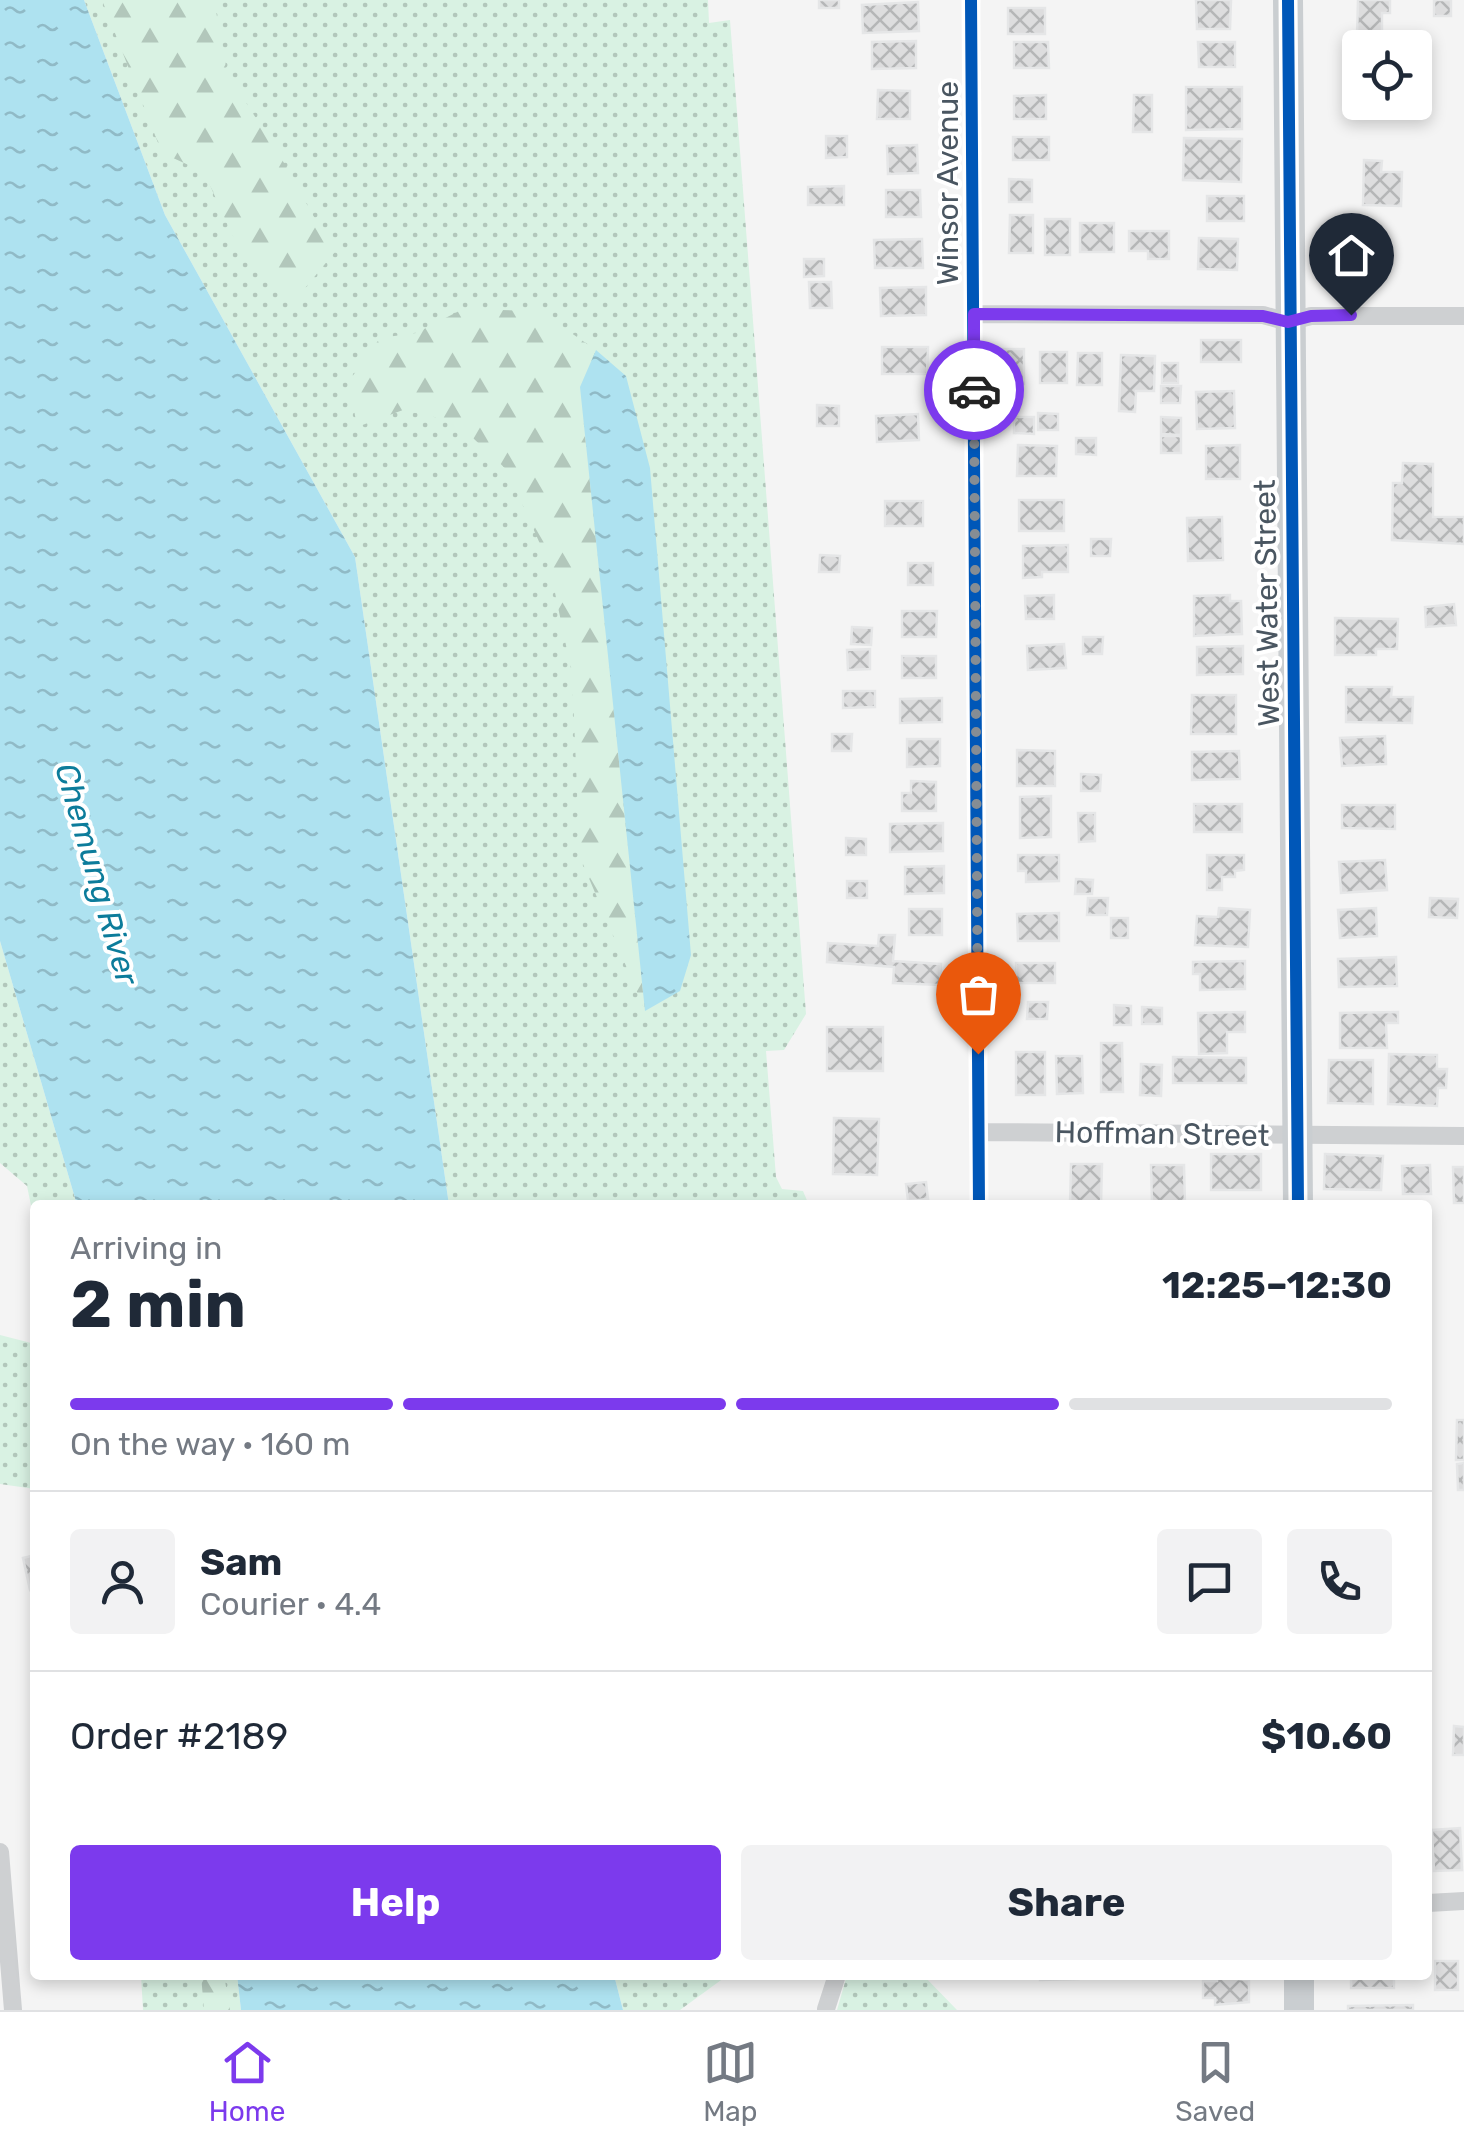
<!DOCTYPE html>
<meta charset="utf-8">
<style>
:root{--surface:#fff;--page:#f2f2f3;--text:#1f2937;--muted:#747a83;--line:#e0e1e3;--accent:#7c3aed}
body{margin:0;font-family:Rubik,sans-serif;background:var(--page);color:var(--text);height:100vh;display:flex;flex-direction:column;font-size:38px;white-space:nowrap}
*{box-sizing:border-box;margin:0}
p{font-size:32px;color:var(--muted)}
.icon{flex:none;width:55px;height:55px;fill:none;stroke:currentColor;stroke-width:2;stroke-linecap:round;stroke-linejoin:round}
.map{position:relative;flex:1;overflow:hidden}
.sheet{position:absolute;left:30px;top:1200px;width:1402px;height:780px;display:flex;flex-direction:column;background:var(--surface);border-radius:10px;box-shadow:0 5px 15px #0003}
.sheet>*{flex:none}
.fabs{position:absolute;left:1342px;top:30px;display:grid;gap:20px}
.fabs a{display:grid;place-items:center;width:90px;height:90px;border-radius:10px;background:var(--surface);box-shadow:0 5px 15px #0003;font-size:50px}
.pin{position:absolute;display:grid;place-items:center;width:85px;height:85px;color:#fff;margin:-102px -42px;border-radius:50% 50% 50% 0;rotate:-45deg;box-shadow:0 0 10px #0007}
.pin .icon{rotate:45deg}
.courier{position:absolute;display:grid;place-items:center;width:100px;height:100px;margin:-50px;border:8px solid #7c3aed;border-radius:50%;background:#fff;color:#222;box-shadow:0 2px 12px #0007}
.head em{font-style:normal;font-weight:700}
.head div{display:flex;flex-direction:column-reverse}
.head{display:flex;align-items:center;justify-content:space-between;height:170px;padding:0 40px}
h1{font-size:65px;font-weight:700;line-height:75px}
.bar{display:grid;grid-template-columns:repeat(4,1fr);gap:15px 10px;align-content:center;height:120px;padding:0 40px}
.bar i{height:12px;border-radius:8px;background:var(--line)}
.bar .on{background:var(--accent)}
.bar p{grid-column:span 4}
.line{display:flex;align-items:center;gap:25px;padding:0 40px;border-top:2px solid var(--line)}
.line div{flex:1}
.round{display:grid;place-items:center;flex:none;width:105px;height:105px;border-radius:10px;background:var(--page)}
.button{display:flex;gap:20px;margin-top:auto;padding:20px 40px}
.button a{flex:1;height:115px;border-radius:10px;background:var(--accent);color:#fff;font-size:40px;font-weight:700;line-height:115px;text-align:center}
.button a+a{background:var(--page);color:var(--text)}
.tabs{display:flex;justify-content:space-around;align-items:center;height:140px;border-top:2px solid var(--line);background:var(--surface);font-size:28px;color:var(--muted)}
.tabs a{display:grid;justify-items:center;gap:5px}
.tabs .on{color:var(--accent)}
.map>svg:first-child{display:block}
.grass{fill:url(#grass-dots)}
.forest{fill:url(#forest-firs)}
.water{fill:url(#water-ripples)}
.building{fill:url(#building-cross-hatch);stroke:#e5e6e7;stroke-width:2.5}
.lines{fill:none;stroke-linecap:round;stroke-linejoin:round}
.street{stroke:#ced0d2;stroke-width:18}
.primary{stroke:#caced1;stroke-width:30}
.cycleway-casing{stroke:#fff;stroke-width:19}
.cycleway{stroke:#0057b8;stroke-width:12}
.done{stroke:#868d94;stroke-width:10;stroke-dasharray:0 18}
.route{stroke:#7c3aed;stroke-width:12}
.labels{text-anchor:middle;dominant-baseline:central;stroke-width:8;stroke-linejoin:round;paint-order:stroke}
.street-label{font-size:30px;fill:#4a5661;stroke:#fff}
.water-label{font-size:32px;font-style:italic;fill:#0c7c9b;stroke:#fff}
</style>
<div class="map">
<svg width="1464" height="2010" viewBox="0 0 1464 2010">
<defs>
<pattern id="grass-dots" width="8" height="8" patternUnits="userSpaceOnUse" patternTransform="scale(2.5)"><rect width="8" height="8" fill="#d9f2e3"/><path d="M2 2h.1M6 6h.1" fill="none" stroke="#b2c7bb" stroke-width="1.8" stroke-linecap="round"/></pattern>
<pattern id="forest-firs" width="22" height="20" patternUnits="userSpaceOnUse" patternTransform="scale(2.5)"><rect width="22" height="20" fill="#d9f2e3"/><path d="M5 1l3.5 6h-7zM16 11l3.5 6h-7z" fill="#b2c7bb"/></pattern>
<pattern id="water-ripples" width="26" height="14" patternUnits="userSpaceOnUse" patternTransform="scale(2.5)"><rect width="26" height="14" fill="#aee2f0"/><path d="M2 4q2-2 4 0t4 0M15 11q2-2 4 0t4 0" fill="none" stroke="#90bac6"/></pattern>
<pattern id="building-cross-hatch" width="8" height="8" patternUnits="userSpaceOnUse" patternTransform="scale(2.5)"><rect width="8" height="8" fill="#ddddde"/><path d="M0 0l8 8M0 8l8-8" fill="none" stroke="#b5b6b7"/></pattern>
</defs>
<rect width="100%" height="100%" fill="#f4f4f4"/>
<path class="grass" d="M84 0H708L709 23 730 20 806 1014 784 1050 766 1051 776 1177 782 1189 803 1191 809 1205H449L355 557 165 215Z
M0 941 77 1205H35V1225L27 1186 0 1163Z
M0 1335 35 1344V1489L0 1484Z
M141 1975H237L241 2010H143Z
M614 1975H728L680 2010H623Z
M847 1975H923L957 2010H837Z"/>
<path class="forest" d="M102 0H214L227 72 284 163 334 253 292 304 239 250 204 172 162 153Z
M463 309 539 311 596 350 580 387 645 1011 580 857 572 674 549 564 507 470 456 422 403 410 357 427 349 381 380 338 416 333Z
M201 1975H224L230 2010H204Z"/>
<path class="water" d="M0 0H84L165 215 355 557 449 1205H77L0 941Z
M596 350 626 376 650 468 691 955 680 991 645 1011 580 387Z
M237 1975H614L623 2010H241Z"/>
<path class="building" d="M819 0H839V8H819Z
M1196 0H1231L1230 29H1197Z
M1358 0H1390V13H1382V37L1357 36Z
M1434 0H1451V16H1434Z
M918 2 919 31 863 33 862 5Z
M1008 8H1045V34H1008Z
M916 41V68L872 69V42Z
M1014 42H1048L1049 68H1014Z
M1198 42H1235V67H1199Z
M1186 87H1242V129L1186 130Z
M878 90 910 91V119H877Z
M1046 95V119H1014V96Z
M1134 95H1152V132H1133Z
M826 136H847V157L826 158Z
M1013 137H1049V160H1013Z
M1184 138 1242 139 1241 182 1183 180Z
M917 145 918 173 888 174 887 146Z
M1364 160 1382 161 1381 172H1402L1401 206 1363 205Z
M1009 179 1032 180V202H1009Z
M844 186V205H808V187Z
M886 190H920L921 217H886Z
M1207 196H1244V221H1207Z
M1010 215H1033V253H1009Z
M1045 219H1070V255H1045Z
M1080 223H1114V252H1080Z
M1129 231H1169V259H1148V251H1129Z
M1199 238 1238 239 1237 270 1198 269Z
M922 239 923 268H875L874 240Z
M804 259H824V276L804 277Z
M809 282H831L832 308H810Z
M926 287V315L881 316 880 288Z
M1201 340H1241V362H1201Z
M882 347H928L927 374H882Z
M1000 349H1024V384H1000Z
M1040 352H1067V383H1040Z
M1078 353H1102V385H1077Z
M1121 355 1155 356 1154 391H1136L1135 412 1119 411Z
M1162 363H1178V383H1162Z
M1161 386H1181L1180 403H1161Z
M1234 391 1235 428 1197 429 1196 392Z
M817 405 839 406V426H817Z
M1038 413 1058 414V430H1038Z
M918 414 919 440 877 442 876 416Z
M1014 417H1034V434L1014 433Z
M1161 417 1181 418V435L1161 434Z
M1161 436H1181V453H1161Z
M1076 438H1096V455L1076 454Z
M1018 445 1057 446 1056 476H1017Z
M1240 445V479H1206V446Z
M1403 463 1433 464V517H1464V544L1392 540 1393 483H1402Z
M1019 500H1064V531H1019Z
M885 501H923V526H885Z
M1222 517 1223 560 1188 561 1187 518Z
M1091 539H1111L1110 556H1091Z
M1068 545V572H1042V577L1023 578V546Z
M820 555 840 556 839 572H819Z
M908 563H933V585H908Z
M1054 595V619H1026L1025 596Z
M1230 595V601H1241L1242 634 1194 636V596Z
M1454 604 1456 625 1426 627 1425 607Z
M902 611H937L936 637H902Z
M1335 618 1398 619 1397 649H1376V655H1335Z
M852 627 872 628 871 645 851 644Z
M1083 637H1103L1102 654H1083Z
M1064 644 1066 668 1028 670 1027 646Z
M1243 646V674L1197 675V647Z
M870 649V669L848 670 847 650Z
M902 656H936V678H902Z
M1346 687H1392L1391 697H1413L1412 723 1346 722Z
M843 691H875V707L843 708Z
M1192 695H1236V734H1191Z
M942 698V722L900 723V699Z
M832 734H852L851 751H832Z
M1385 736 1386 764 1342 766 1340 738Z
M907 739H940V766L907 767Z
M1017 750 1055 751V786H1017Z
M1239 751 1240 779 1192 780V752Z
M1081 774 1101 775 1100 791H1081Z
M911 781 936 782V811H902V793H911Z
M1051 796V837L1020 838V797Z
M1194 804H1242V832H1194Z
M1342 805H1395V829L1342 828Z
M1078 813H1095V841L1079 842Z
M943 823V851L890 852V824Z
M846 838 866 839V855H846Z
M1018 855H1059V881L1026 882V871H1018Z
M1207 855H1244V870L1235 871V877H1222V890H1207Z
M1385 860 1387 890 1341 893 1339 862Z
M944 866V893L905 894V867Z
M1076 879 1093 880 1092 894H1075Z
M847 881H867V898H847Z
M1088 898H1108L1107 915H1087Z
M1430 898 1458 899 1457 918 1429 917Z
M1219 908 1250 910 1248 947 1195 945 1197 916 1218 917Z
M1376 908 1377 936 1340 938 1338 910Z
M909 909H942V935H909Z
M1059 913V941H1018L1017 914Z
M1111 918H1128V938H1111Z
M879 935H895L893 961 941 964 940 985 893 983 894 967 827 962 828 943 878 946Z
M1396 957 1397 986 1339 987 1338 959Z
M1245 961V989L1200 990V974H1193V962Z
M1016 963H1055V983H1016Z
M1028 1002H1048L1047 1019H1027Z
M1114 1005 1131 1006V1025H1114Z
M1142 1007 1162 1008V1024H1142Z
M1245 1012V1032H1227V1053L1199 1054 1198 1013Z
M1398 1012V1023H1386L1387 1048H1340V1013Z
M827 1027H883V1071H827Z
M1101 1043H1122L1123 1092H1101Z
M1016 1052H1045V1095H1016Z
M1389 1054 1437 1055V1069H1447L1446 1088H1438L1437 1106 1388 1104Z
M1056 1056H1082L1083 1093 1057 1094Z
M1173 1057 1246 1058V1083H1173Z
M1329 1060H1373V1104L1328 1103Z
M1141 1064 1162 1065 1161 1096 1140 1095Z
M834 1118 879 1119 877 1175 833 1174Z
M1211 1154H1261V1190H1211Z
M1325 1154 1383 1156 1381 1190 1324 1189Z
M1071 1164H1102L1101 1205H1070Z
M1151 1165H1184L1185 1205H1152Z
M1430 1165 1431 1194H1403L1402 1166Z
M1453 1167H1464V1203H1454Z
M926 1182 928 1199 908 1201 906 1184Z
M1457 1420H1464V1460H1456Z
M1464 1463V1490H1458L1457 1464Z
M35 1555V1589L30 1590 23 1558Z
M1454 1726 1464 1727V1755H1453Z
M1460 1828 1462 1870 1434 1871 1432 1830Z
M1435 1961H1458V1990H1435Z
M1040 1975H1080L1079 1979 1040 1980Z
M1351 1975H1394V1988H1351Z
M1217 1977 1249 1980V2002L1215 2005V1998H1203V1981H1217Z
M1413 2005V2010H1348V2006Z"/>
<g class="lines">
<path class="street" d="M971 0 979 1205
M974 314 1263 315 1288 322 1311 316H1464
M979 1132 1464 1136
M0 1852 13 2010
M1428 1903 1464 1901
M826 2009 837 1975"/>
<path class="primary" d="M1288 0 1298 1205
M1299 1975V2010"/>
<defs>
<path id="cycleway" d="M971 0 979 1205
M1288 0 1298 1205"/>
</defs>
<use href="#cycleway" class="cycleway-casing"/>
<use href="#cycleway" class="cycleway"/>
</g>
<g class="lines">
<path class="done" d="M974 390 978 1054"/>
<path class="route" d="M974 390V314L1263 316 1288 322 1311 316 1351 315"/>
</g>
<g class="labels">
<g class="street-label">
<text transform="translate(948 183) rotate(-90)">Winsor Avenue</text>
<text transform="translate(1267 603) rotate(-91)">West Water Street</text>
<text transform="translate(1162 1134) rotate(1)">Hoffman Street</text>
</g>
<g class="water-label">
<text transform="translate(97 874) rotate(74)">Chemung River</text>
</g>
</g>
</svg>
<div class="fabs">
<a><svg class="icon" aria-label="locate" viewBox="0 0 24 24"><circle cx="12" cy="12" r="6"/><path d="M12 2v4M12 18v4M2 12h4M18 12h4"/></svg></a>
</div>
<div class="pin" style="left:978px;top:1054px;background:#ea580c"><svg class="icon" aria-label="bag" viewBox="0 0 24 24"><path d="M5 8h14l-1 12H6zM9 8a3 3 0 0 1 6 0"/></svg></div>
<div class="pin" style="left:1351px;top:315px;background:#1f2937"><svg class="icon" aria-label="home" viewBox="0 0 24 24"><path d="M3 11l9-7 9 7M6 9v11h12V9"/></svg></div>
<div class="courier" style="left:974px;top:390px"><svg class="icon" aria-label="car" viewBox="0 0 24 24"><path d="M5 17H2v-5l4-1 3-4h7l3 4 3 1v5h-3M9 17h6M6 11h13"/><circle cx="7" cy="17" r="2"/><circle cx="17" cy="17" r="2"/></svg></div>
<section class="sheet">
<div class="head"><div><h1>2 min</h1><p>Arriving in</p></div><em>12:25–12:30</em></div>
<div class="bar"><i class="on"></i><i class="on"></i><i class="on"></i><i></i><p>On the way · 160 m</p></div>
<div class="line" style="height:180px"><a class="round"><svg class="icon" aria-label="person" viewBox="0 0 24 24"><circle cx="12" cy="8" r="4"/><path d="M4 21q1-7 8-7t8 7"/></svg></a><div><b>Sam</b><p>Courier · 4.4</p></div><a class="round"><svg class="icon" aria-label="chat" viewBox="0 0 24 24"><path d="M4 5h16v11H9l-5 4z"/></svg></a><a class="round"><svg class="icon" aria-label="phone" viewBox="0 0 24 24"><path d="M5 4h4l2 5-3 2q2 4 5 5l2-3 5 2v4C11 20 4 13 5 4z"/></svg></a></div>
<div class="line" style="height:130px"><div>Order #2189</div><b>$10.60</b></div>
<div class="button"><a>Help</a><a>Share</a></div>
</section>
</div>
<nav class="tabs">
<a class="on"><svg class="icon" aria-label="home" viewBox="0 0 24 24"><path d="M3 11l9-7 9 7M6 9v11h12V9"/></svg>Home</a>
<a><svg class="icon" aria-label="map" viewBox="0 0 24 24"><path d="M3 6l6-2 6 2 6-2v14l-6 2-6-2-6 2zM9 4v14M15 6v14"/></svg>Map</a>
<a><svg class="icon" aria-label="saved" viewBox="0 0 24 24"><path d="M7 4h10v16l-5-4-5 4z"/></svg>Saved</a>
</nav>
